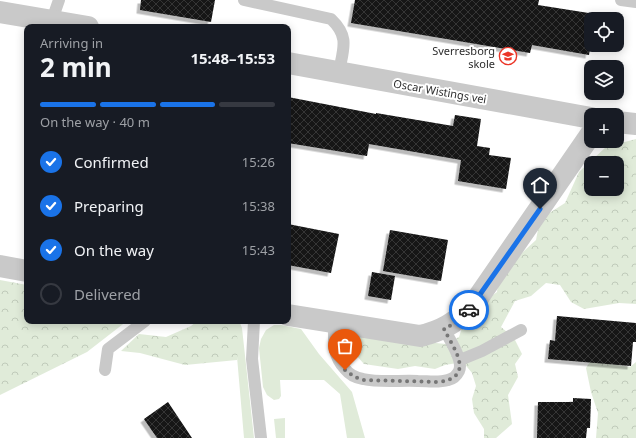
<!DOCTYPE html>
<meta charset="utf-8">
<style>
:root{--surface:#171b24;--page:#20242c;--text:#f1f3f6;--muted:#9ea1a6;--line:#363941;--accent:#1a73e8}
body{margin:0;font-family:"Noto Sans",sans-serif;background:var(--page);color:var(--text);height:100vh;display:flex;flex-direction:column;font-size:15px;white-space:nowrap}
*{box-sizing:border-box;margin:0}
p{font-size:13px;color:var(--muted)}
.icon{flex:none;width:22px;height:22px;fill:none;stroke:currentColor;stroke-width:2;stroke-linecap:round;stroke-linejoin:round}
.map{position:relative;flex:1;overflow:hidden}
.panel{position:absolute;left:24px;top:24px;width:267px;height:300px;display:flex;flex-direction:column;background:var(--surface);border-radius:8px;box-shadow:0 2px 10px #0003}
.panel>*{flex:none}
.fabs{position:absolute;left:584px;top:12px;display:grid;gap:8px}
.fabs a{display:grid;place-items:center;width:40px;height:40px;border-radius:8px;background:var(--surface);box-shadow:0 2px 10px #0003;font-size:20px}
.pin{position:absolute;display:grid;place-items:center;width:34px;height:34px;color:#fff;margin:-41px -17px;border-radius:50% 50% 50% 0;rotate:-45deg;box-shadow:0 0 4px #0007}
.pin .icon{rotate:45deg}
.courier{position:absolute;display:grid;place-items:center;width:40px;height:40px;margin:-20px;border:3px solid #1a73e8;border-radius:50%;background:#fff;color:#222;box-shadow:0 1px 5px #0007}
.head em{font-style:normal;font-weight:700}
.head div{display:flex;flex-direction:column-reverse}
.head{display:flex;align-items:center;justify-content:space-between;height:68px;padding:0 16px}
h1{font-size:26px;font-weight:700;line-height:30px}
.bar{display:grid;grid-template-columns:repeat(4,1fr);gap:6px 4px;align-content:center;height:48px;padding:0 16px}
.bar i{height:5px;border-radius:3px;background:var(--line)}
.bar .selected{background:var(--accent)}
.bar p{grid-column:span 4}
ol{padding:0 16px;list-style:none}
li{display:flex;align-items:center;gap:12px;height:44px}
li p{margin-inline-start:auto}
li .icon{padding:4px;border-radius:50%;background:var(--accent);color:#fff;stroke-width:4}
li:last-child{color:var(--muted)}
li i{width:22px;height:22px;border:2px solid var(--line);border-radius:50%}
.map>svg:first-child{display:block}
.green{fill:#e0ebd9}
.forest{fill:url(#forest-crowns);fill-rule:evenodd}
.building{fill:url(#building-cross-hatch);filter:url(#shadow)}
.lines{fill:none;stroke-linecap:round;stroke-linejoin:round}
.service{stroke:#c9c9c9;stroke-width:12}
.minor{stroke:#c9c9c9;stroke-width:22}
.done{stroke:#767676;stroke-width:4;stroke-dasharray:0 7.2}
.route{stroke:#1a73e8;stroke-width:5}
.labels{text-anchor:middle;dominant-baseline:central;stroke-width:4;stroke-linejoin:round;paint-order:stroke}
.poi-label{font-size:11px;fill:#2c2c2c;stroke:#fff;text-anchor:end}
.street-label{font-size:11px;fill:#2c2c2c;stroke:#fff}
</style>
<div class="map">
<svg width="636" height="438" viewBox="0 0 636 438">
<defs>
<pattern id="forest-crowns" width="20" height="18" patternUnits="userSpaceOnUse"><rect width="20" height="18" fill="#e0ebd9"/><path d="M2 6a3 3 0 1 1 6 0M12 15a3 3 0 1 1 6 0" fill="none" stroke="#c0caba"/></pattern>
<pattern id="building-cross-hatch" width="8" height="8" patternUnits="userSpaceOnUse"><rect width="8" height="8" fill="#131313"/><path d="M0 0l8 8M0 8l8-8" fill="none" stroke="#363636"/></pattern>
<filter id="shadow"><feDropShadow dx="-3.5" dy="3.5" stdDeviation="0" flood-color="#0004"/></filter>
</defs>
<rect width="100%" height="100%" fill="#fff"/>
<path class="green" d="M234 322 240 323 242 328 254 438H244Z
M274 325H281L301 329 319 354 352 392 365 438H347L340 394 324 380H280L281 396 279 399 274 400 267 395 263 387 259 348 261 339 266 330Z
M285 418V438H276L274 419Z"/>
<path class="forest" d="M636 139V304L619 303 584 309 571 302 560 285 546 283 531 296 515 301 501 327 514 338 522 354 515 364 518 377 508 395 512 424 496 438H484V429L474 413 472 399 476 386 472 373 463 362 445 365 435 369 415 366 398 369 364 364 355 354 354 335 446 344 459 337 465 318 474 309 497 292 499 274 536 240 540 219 565 203 579 172 606 147ZM591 163H617V189H591Z
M0 280 27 285V321H127L87 352 0 395Z
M197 321H236L238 348 237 360 185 365 140 353 121 351 139 334 166 337 191 326Z
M593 357 612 364 630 367 636 362V438H596L598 413 591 392 586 368Z"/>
<path class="building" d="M141 0H215L211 22 140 10Z
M355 0H539L538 5 595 14 594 19H591V42L589 55 532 45 530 53 351 23Z
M288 97 376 114V113L453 126 455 115 481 119 477 146 490 148 489 155 511 158 506 189 458 181 461 160 369 144 367 156 288 143Z
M288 224 339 234 331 273 288 265Z
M390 230 448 240 441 281 383 271Z
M372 272 395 276 391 300 368 296Z
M557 316 636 323V342H633L631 366 548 359 550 340 555 341Z
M573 398 591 399 590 428H587L586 438H537L538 402H573Z
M168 402 192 438H157L144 419Z"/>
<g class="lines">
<path class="service" d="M244 0 331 19C350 37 343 49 339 72
M621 0 636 2
M52 20 59 0
M254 321 252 359 261 438
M334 323C334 341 332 355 345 369 349 374 356 378 363 379 381 383 400 380 418 381 428 381 438 383 448 380 453 379 457 375 459 371 464 360 449 339 444 329
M460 360 482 351 521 330
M105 370 108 349 145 321"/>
<path class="minor" d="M0 12 88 27
M288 63 591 118
M617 122 636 124
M0 266 27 271
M288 315 420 336C442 331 454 323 471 308L591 134"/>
</g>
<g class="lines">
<path class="done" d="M345 370 355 377 364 380 439 382C476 377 454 349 444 329L455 323 469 310"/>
<path class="route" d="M469 310 540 209"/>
</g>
<defs>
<symbol id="school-ring" viewBox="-11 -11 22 22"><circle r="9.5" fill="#fff" stroke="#eb3527" stroke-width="1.5"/><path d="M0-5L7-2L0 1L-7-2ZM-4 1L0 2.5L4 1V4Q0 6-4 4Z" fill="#eb3527"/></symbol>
</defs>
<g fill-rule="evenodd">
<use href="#school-ring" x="498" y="46" width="20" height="20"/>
</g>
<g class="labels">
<g class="poi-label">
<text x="495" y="50">Sverresborg<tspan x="495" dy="13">skole</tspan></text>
</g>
<g class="street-label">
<text transform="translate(440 91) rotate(10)">Oscar Wistings vei</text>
</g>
</g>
</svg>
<div class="fabs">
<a><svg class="icon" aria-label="locate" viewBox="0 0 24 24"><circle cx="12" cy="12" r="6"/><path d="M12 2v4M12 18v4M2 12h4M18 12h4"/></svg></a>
<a><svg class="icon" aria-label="layers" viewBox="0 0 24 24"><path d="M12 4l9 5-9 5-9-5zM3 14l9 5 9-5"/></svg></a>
<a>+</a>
<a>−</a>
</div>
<div class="pin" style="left:345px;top:370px;background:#ea580c"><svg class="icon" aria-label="bag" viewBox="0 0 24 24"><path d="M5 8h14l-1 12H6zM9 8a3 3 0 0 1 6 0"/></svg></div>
<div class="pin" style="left:540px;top:209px;background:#1f2937"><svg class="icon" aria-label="home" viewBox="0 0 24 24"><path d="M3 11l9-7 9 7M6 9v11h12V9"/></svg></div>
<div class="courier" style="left:469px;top:310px"><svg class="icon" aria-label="car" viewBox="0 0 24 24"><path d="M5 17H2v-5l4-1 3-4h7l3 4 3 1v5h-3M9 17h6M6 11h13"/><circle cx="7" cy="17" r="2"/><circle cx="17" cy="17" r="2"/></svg></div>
<section class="panel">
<div class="head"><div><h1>2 min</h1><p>Arriving in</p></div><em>15:48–15:53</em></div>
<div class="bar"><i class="selected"></i><i class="selected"></i><i class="selected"></i><i></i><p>On the way · 40 m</p></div>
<ol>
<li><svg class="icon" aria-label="check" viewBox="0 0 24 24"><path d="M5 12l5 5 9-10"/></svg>Confirmed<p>15:26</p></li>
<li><svg class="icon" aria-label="check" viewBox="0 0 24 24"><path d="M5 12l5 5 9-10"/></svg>Preparing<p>15:38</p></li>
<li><svg class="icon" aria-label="check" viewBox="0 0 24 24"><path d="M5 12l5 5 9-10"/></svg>On the way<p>15:43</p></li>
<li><i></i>Delivered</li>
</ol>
</section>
</div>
